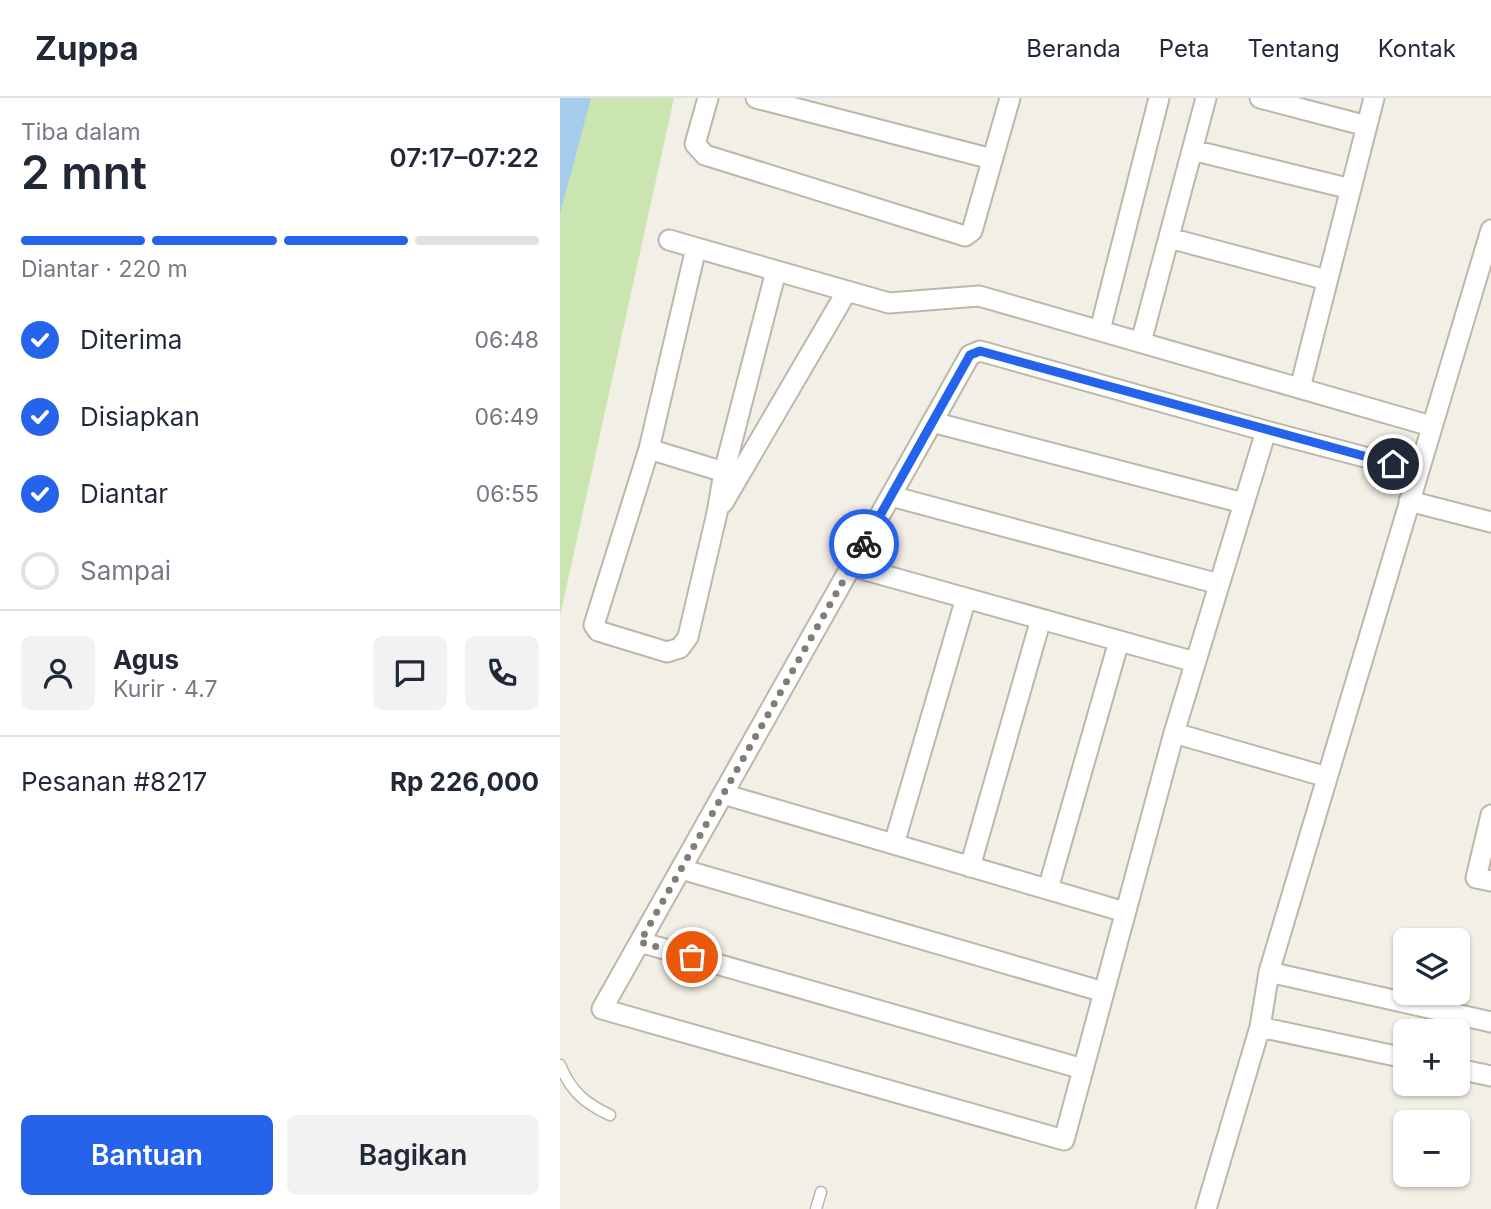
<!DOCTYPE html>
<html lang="id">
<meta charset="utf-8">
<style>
:root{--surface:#fff;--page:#f2f2f3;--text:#1f2937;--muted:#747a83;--line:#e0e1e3;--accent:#2563eb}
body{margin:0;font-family:Inter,sans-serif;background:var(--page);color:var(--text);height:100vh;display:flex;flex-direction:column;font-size:26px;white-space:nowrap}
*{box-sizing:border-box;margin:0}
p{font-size:23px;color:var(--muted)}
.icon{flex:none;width:38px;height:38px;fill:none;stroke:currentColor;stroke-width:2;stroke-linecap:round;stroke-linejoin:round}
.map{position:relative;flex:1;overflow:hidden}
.drawer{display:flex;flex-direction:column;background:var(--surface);width:560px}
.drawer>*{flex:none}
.tools{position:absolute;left:833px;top:830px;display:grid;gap:14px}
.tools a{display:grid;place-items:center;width:77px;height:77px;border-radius:10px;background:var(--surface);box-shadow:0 2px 5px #0004;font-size:35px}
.pin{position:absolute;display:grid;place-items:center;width:60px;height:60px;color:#fff;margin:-30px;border:4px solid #fff;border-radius:50%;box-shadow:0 2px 7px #0007}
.courier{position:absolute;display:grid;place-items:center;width:70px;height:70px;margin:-35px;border:5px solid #2563eb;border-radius:50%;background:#fff;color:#222;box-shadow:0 2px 9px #0007}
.overview em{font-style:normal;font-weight:600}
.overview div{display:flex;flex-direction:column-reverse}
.overview{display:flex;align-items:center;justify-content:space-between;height:119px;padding:0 21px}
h1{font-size:46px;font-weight:600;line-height:52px}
.bar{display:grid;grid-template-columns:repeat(4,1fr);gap:10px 7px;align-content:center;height:84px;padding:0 21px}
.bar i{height:9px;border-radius:5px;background:var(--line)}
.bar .on{background:var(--accent)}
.bar p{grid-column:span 4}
.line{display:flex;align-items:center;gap:18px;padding:0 21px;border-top:2px solid var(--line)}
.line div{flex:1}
.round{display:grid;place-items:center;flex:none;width:74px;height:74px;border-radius:10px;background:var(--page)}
ol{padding:0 21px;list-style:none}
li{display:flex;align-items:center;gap:21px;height:77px}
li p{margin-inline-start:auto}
li .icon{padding:7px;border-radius:50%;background:var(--accent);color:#fff;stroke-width:4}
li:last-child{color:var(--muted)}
li i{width:38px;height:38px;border:4px solid var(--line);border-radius:50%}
.primary-button{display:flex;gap:14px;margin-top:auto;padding:14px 21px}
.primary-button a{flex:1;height:80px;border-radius:10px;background:var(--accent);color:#fff;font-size:28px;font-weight:600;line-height:80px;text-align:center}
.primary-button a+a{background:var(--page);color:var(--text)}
header{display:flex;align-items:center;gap:42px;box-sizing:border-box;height:98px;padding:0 35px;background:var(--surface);border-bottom:2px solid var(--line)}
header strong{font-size:33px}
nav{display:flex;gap:38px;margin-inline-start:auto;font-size:24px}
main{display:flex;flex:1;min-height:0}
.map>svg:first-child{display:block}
.green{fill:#cbe5b0}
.water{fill:#a5cced}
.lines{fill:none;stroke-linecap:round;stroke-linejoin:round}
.lane-casing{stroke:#bdb7a9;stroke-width:13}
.street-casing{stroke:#bdb7a9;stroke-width:23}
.lane{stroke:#fff;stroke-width:10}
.street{stroke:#fff;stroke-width:19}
.done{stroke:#827d74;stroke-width:7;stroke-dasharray:0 12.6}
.route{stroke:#2563eb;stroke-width:9}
</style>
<header>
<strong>Zuppa</strong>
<nav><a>Beranda</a><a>Peta</a><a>Tentang</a><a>Kontak</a></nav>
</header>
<main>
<section class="drawer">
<div class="overview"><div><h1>2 mnt</h1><p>Tiba dalam</p></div><em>07:17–07:22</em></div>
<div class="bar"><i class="on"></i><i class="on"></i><i class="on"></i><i></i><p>Diantar · 220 m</p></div>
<ol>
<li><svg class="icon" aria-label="check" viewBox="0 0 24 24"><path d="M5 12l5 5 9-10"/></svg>Diterima<p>06:48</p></li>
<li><svg class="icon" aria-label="check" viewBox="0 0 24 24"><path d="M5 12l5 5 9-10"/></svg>Disiapkan<p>06:49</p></li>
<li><svg class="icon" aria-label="check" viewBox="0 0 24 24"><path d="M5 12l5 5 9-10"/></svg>Diantar<p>06:55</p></li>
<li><i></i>Sampai</li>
</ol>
<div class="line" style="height:126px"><a class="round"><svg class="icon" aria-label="person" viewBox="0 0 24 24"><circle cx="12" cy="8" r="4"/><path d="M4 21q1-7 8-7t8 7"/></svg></a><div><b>Agus</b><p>Kurir · 4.7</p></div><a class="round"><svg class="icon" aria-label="chat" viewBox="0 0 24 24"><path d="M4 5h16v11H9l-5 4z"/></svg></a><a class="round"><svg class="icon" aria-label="phone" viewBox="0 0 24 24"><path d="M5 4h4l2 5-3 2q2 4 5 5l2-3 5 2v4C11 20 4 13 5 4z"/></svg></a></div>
<div class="line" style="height:91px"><div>Pesanan #8217</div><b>Rp 226,000</b></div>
<div class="primary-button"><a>Bantuan</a><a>Bagikan</a></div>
</section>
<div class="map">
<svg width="931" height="1111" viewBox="0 0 931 1111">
<rect width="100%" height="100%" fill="#f2efe6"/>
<path class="green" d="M0 0H114L0 518Z"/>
<path class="water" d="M0 0H31L0 116Z"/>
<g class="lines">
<defs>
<path id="lane" d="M0 967C11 993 24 1005 50 1017
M256 1111 261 1094"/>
<path id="street" d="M148 0 135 46 145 57 405 138 412 133 450 0
M196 0 432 61
M700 0 807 28
M632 52 791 91
M609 140 767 182
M109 142 329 205 419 198 871 328
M136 150 89 351 34 527 38 533 107 554 120 550 128 539 157 415 164 374 216 173
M540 232 599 0
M581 244 646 0
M740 290 814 0
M372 324 683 405
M706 333 858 373
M89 351 164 374
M331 398 659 486
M849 403 931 424
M163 405 287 193
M291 468 635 564
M614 635 706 333 420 253 410 257 42 911 504 1042 614 635 767 679
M163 696 565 814
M931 717 916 780 931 783
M334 746 406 500
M410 769 481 521
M121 771 544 894
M488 791 559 543
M80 844 523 971
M709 874 931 924
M700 929 845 960
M898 971 931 978
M646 1111 700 929 709 874 931 132"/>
</defs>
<use href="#lane" class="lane-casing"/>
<use href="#street" class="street-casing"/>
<use href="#lane" class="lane"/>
<use href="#street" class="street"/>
</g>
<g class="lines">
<path class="done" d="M132 859 80 844 304 446"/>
<path class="route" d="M304 446 410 257 420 253 833 366"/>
</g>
</svg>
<div class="tools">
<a><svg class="icon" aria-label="layers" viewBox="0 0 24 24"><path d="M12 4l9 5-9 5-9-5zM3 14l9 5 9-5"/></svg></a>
<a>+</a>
<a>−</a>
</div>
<div class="pin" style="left:132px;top:859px;background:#ea580c"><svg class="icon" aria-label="bag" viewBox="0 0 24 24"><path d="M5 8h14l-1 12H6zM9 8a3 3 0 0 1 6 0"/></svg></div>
<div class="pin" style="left:833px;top:366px;background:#1f2937"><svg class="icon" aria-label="home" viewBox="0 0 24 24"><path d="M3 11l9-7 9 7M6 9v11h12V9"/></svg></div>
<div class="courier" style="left:304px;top:446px"><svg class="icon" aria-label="bike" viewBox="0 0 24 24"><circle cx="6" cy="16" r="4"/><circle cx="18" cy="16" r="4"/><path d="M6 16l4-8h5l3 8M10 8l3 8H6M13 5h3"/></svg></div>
</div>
</main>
